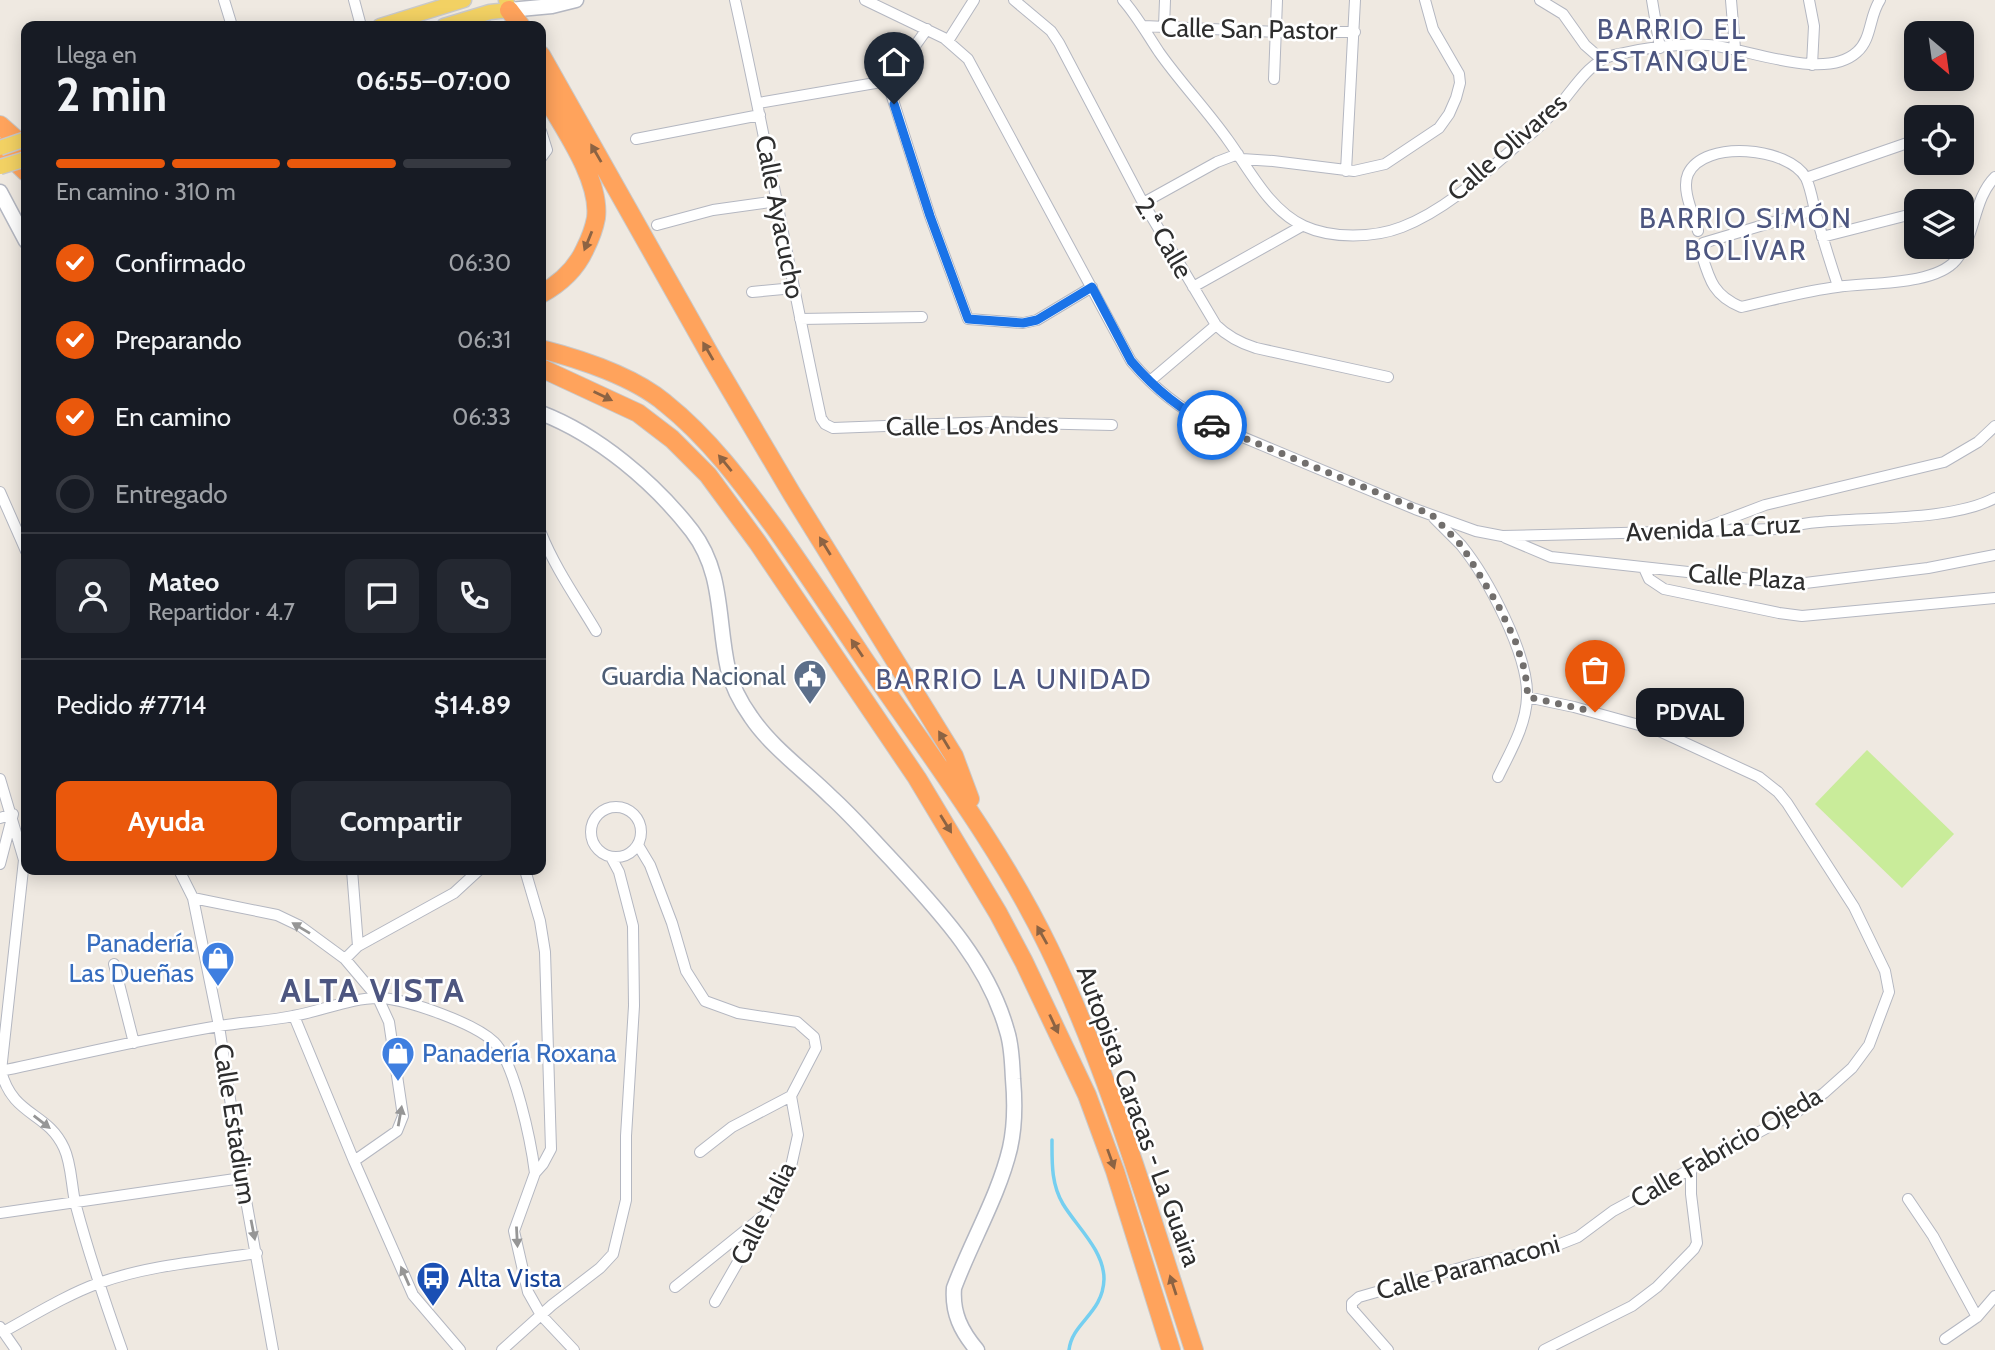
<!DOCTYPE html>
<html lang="es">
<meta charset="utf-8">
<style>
:root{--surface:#171b24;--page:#242831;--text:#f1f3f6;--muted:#9ea1a6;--line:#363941;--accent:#ea580c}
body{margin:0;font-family:Cabin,sans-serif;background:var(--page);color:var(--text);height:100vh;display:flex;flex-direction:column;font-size:26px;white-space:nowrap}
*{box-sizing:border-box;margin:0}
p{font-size:23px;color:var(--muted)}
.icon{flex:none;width:38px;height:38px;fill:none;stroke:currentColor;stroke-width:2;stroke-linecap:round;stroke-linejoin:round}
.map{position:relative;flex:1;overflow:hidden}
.sheet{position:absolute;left:21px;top:21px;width:525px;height:854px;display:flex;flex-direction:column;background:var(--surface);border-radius:14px;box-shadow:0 4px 18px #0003}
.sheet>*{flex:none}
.needle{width:46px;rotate:151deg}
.tools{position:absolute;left:1904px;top:21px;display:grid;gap:14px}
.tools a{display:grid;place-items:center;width:70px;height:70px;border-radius:14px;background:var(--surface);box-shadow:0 4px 18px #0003;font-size:35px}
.pin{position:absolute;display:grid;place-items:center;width:60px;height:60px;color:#fff;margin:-72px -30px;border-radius:50% 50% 50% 0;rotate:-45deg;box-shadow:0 0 7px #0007}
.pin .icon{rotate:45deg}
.courier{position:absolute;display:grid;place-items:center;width:70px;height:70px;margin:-35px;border:5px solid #1a73e8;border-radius:50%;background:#fff;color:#222;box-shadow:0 2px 9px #0007}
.bubble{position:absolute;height:49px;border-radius:14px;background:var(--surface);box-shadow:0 4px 18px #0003;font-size:23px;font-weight:700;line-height:49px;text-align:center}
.headline em{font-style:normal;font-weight:700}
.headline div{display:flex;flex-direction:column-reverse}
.headline{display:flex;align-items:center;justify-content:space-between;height:119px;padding:0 35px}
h1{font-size:46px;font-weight:700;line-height:52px}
.bar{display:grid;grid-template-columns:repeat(4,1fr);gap:10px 7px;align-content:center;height:84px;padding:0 35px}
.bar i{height:9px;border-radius:5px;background:var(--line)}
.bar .active{background:var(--accent)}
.bar p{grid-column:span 4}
.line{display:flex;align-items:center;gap:18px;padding:0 35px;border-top:2px solid var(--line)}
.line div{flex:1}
.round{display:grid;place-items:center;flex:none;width:74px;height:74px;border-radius:14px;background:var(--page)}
ol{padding:0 35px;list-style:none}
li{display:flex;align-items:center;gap:21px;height:77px}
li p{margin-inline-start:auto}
li .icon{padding:7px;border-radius:50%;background:var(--accent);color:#fff;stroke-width:4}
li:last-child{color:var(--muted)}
li i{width:38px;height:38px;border:4px solid var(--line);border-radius:50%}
.action{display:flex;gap:14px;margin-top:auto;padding:14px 35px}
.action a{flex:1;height:80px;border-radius:14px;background:var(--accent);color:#fff;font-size:28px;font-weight:700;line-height:80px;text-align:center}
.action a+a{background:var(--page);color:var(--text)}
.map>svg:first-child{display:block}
.pitch{fill:#c9ec9a}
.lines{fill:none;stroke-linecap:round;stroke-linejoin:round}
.stream{stroke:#75cff0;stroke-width:3.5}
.street-casing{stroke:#b4b7c1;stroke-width:12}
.secondary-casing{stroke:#b4b7c1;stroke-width:17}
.primary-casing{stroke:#c9c9c9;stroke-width:17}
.highway-casing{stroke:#c9c9c9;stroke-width:20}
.street{stroke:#fff;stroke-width:10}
.secondary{stroke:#fff;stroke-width:14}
.primary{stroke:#f2d163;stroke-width:14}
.highway{stroke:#ffa35c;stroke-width:18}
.primary-bridge-casing{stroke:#c9c9c9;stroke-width:17;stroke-linecap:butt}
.primary-bridge{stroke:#f2d163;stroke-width:14}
.oneway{fill:#8c6343}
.oneway2{fill:#969696}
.done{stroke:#726f6d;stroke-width:7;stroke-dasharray:0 12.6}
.route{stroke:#1a73e8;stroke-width:9}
.labels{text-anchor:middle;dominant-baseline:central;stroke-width:5;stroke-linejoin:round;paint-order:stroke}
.street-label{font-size:26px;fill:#2e2e2e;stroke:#fff}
.service-label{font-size:26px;fill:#4e5e75;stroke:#fff;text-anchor:end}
.shop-label{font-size:26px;fill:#366cbe;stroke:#fff;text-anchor:end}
.transit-label{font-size:26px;fill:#164399;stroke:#fff;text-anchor:start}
.neighbourhood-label{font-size:28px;letter-spacing:2px;fill:#4d5680;stroke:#fff}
.district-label{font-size:33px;font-weight:bold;letter-spacing:2px;fill:#4d5680;stroke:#fff}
</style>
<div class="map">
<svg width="1995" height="1350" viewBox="0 0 1995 1350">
<rect width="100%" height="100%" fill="#efe9e1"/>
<path class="pitch" d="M1867 750 1954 834 1902 888 1815 804Z"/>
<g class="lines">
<path class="stream" d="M1052 1140C1052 1162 1051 1184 1063 1204 1076 1226 1104 1250 1104 1279 1103 1314 1072 1322 1069 1350"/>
<defs>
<path id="street" d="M224 0 232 26
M354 0 361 26
M735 0C766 139 791 279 821 418L825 424 833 428 990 422 1112 425
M865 0 944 38 968 59 1131 361C1153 387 1178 408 1209 423L1415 509 1476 531 1502 536 1776 529C1790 526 1805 523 1819 522 1868 517 1952 521 1995 498
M1014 0 1051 31 1059 43 1141 199 1216 325C1228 337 1240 343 1256 348L1388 377
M1123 0C1137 16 1147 34 1159 52 1180 82 1206 109 1228 140 1249 169 1269 210 1304 226 1332 239 1374 238 1402 227 1448 209 1486 172 1522 141 1535 131 1547 120 1557 108 1574 89 1588 62 1614 55 1644 48 1678 43 1708 45 1748 48 1824 82 1857 52 1872 39 1869 16 1880 0
M1540 0 1563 14 1585 45 1601 59
M1652 0 1660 48
M1731 0 1735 48
M1809 0 1814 26 1812 65
M1144 26 1276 32H1355
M1164 27 1165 0
M948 41 974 0
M1274 79 1277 0
M887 81 930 216 968 319 1023 323 1037 320 1092 287
M758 103 887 81 895 74 927 29
M541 131 547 150 541 158
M636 139 760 115
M1242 159 1273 161 1354 171 1385 164 1439 128 1449 114 1456 98 1460 83 1459 74 1433 29 1425 0
M1346 171 1355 0
M1806 178 1916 140
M1143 203 1217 162 1238 154
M1814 210 1703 243 1700 249C1709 278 1712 295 1741 307 1773 300 1805 291 1837 287 1869 282 1934 286 1956 260 1976 236 1973 199 1995 177
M657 225 713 210 777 201
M1698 231C1694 215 1681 190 1688 174 1704 139 1789 147 1806 178 1811 189 1813 203 1816 215 1823 239 1830 262 1838 286
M1822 237 1916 213
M1193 287 1302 226
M752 292 794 288
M800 319 922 317
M1150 381 1216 325
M0 492 26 551
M1434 518C1443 527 1452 536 1461 545 1487 577 1529 655 1527 697 1526 726 1510 752 1498 777
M1702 529 1765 505 1944 462 1978 442 1995 426
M541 533C555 568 577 599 596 631
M1506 538 1551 557 1797 584 1928 568 1995 555
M1644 568 1649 579 1664 589 1779 613 1802 616 1995 598
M0 779 24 860 1 1071C13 1117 47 1111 64 1148 72 1165 71 1187 76 1206 89 1255 105 1302 122 1350
M591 832a25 25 0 1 1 50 0a25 25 0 1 1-50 0Z
M0 818 13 814 0 864
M638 845 650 865 672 923 686 971 705 1001 738 1013 797 1022 814 1037 816 1048 791 1096 798 1135 790 1171 715 1302
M179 870 193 898 219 1026 242 1178 273 1350
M352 870 358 946
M525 870 540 921 545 952 551 1149 543 1164 535 1173 514 1231 528 1292 541 1315 574 1350
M193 898 277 915 300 926 345 959 378 998 389 1022 403 1116 397 1131 354 1161
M345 959 358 946 454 893 479 870
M114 964 134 1043
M294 1016 354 1161 413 1295 460 1350
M1 1071C73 1056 146 1038 219 1026 244 1022 269 1021 293 1016 322 1011 352 997 381 998 409 1000 474 1023 494 1042 515 1063 531 1142 535 1173
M700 1152 732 1127 791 1096
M1908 1199 1933 1236 1977 1317
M0 1213 242 1178
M675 1287 762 1217
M0 1327 16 1350
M3 1332C34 1315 66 1295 99 1283 149 1265 205 1261 257 1253
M1945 1339 1977 1317 1995 1296
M502 1350 552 1305 600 1268 613 1254 626 1200V1136L634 1006 633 926 619 872 611 857
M1388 1350 1352 1309V1303L1359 1297 1474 1264 1550 1248 1578 1237 1613 1211 1798 1111 1824 1093 1852 1068 1869 1045 1889 992 1885 971 1854 907 1787 803 1778 792 1759 777 1657 730 1574 707 1527 697
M1544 1350 1632 1306 1657 1287 1694 1249 1697 1243 1691 1194V1168"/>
<path id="secondary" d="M509 10 552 6 576 0
M0 192 26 241
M541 413C598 435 654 482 692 531 724 573 717 620 728 669 732 686 741 703 751 717 772 748 805 771 831 797 852 816 871 838 891 859 938 910 988 962 1007 1031 1012 1046 1012 1063 1013 1079 1015 1102 1015 1126 1010 1148 999 1195 971 1242 954 1288 952 1313 961 1331 977 1350"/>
<path id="primary" d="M380 26 464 0
M444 26 490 12 509 10 506 0"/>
<path id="highway" d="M509 10 521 26
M541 55 713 360 792 494 954 756 970 799
M541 89C560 123 601 178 596 218 594 229 590 239 585 249 576 269 561 283 541 294
M0 125 26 148
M0 147 26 172
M541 349C580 359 634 377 665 403 709 438 742 483 775 528 805 570 833 613 862 656 927 752 999 844 1049 948 1111 1076 1150 1215 1194 1350
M541 368 638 413 672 439 708 475 758 543 917 778 998 913 1024 962 1087 1095 1115 1171 1171 1350"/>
</defs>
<use href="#street" class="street-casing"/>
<use href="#secondary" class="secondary-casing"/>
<use href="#primary" class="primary-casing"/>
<use href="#highway" class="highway-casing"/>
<use href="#street" class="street"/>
<use href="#secondary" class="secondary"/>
<use href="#primary" class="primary"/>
<use href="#highway" class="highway"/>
<defs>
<path id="primary-bridge" d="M0 148 26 139
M0 167 26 159"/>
</defs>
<use href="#primary-bridge" class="primary-bridge-casing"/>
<use href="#primary-bridge" class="primary-bridge"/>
</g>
<defs><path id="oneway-solid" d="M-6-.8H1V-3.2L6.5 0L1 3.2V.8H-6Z" transform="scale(1.75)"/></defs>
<g class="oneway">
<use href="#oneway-solid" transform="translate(596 153) rotate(-120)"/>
<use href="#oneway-solid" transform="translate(588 241) rotate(112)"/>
<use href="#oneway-solid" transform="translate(708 351) rotate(-120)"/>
<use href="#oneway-solid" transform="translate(603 396) rotate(26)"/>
<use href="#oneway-solid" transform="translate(725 463) rotate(-129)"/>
<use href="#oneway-solid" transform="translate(825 546) rotate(-122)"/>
<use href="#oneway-solid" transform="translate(857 648) rotate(-124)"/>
<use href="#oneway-solid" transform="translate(944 740) rotate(-121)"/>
<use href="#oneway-solid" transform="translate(946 824) rotate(58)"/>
<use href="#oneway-solid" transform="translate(1042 935) rotate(-119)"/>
<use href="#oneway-solid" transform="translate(1054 1024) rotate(65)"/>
<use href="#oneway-solid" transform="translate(1111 1159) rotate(70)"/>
<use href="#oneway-solid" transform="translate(1173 1285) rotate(-108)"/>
</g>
<g class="oneway2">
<use href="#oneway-solid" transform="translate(301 928) rotate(-149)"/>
<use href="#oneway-solid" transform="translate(400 1116) rotate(-80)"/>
<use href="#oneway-solid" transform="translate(42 1122) rotate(38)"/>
<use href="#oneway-solid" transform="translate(253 1230) rotate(79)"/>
<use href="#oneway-solid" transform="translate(517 1237) rotate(87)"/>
<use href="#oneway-solid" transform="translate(405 1276) rotate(-114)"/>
</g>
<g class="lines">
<path class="done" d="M1212 425 1432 515 1462 546 1498 605 1515 640 1525 671 1528 697 1595 712"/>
<path class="route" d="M894 104 930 216 968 319 1023 323 1037 320 1092 287 1131 361C1154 388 1180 410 1212 425"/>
</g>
<defs>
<symbol id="civic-pin" viewBox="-11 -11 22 30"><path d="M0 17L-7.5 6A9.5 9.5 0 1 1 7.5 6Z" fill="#5c6f8a" stroke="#fff"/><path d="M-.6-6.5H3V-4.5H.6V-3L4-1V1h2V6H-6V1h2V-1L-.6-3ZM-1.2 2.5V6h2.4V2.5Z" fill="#fff"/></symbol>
<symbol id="shop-pin" viewBox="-11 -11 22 30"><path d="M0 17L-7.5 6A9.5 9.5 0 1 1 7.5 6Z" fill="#3f7fe0" stroke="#fff"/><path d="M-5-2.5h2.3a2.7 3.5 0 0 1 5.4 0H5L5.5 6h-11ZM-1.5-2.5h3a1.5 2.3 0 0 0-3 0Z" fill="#fff"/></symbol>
<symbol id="bus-pin" viewBox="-11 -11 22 30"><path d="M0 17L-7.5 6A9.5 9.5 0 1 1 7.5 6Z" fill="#1a4fb4" stroke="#fff"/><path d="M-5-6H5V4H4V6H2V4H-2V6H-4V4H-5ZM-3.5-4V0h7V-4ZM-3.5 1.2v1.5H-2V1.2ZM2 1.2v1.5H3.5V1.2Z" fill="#fff"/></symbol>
</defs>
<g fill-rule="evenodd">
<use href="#civic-pin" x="791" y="657" width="38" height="52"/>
<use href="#shop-pin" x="199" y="939" width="38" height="52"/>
<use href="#shop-pin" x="379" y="1034" width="38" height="52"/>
<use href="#bus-pin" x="414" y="1259" width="38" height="52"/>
</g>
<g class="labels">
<g class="street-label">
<text transform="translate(1249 29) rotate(1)">Calle San Pastor</text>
<text transform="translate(1507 147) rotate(-41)">Calle Olivares</text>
<text transform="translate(780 217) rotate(79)">Calle Ayacucho</text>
<text transform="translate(1164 238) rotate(60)">2.ª Calle</text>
<text transform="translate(972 425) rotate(-1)">Calle Los Andes</text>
<text transform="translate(1713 528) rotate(-3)">Avenida La Cruz</text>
<text transform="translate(1747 577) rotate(4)">Calle Plaza</text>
<text transform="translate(1139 1116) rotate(70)">Autopista Caracas - La Guaira</text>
<text transform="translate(235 1124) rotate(81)">Calle Estadium</text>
<text transform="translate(1726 1147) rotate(-30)">Calle Fabricio Ojeda</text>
<text transform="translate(763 1213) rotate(-63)">Calle Italia</text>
<text transform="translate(1468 1267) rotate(-15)">Calle Paramaconi</text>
</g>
<g class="service-label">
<text x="786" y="676">Guardia Nacional</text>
</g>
<g class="shop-label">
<text x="194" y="943">Panadería<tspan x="194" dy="30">Las Dueñas</tspan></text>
<text x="422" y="1053" text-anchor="start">Panadería Roxana</text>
</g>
<g class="transit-label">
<text x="458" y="1278">Alta Vista</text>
</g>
<g class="neighbourhood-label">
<text x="1672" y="29">BARRIO EL<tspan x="1672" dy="32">ESTANQUE</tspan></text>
<text x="1746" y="218">BARRIO SIMÓN<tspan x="1746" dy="32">BOLÍVAR</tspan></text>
<text x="1014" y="679">BARRIO LA UNIDAD</text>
</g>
<g class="district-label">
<text x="373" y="990">ALTA VISTA</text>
</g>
</g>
</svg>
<div class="tools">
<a><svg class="needle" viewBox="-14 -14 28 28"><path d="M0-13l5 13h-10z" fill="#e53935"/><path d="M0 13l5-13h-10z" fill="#9ea1a6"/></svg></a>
<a><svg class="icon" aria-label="locate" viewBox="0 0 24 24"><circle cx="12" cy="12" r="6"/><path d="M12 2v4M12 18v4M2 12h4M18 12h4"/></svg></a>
<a><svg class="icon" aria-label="layers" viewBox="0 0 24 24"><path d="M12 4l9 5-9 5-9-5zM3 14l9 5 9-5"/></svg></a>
</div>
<div class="pin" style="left:1595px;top:712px;background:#ea580c"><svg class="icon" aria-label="bag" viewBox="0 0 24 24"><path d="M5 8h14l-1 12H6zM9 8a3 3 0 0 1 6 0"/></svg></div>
<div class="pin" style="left:894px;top:104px;background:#1f2937"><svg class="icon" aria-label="home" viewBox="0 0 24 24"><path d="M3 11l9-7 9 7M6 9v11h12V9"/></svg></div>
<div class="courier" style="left:1212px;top:425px"><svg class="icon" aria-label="car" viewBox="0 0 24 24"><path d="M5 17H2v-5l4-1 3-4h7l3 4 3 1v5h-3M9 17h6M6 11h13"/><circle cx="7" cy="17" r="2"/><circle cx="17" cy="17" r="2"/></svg></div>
<div class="bubble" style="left:1636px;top:688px;width:108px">PDVAL</div>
<section class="sheet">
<div class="headline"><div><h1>2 min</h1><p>Llega en</p></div><em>06:55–07:00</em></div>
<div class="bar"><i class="active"></i><i class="active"></i><i class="active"></i><i></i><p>En camino · 310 m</p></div>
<ol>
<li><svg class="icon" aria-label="check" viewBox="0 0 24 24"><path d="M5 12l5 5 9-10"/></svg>Confirmado<p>06:30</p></li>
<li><svg class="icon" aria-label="check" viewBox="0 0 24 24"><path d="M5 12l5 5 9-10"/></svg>Preparando<p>06:31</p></li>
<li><svg class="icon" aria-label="check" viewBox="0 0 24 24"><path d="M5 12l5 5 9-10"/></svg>En camino<p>06:33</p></li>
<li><i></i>Entregado</li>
</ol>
<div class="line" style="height:126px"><a class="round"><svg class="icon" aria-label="person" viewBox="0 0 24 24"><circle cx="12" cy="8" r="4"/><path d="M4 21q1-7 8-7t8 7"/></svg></a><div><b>Mateo</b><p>Repartidor · 4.7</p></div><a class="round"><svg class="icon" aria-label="chat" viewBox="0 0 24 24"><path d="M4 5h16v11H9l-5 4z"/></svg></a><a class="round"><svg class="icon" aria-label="phone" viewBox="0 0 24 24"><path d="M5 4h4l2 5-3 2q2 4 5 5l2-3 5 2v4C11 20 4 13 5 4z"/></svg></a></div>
<div class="line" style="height:91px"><div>Pedido #7714</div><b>$14.89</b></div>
<div class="action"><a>Ayuda</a><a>Compartir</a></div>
</section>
</div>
